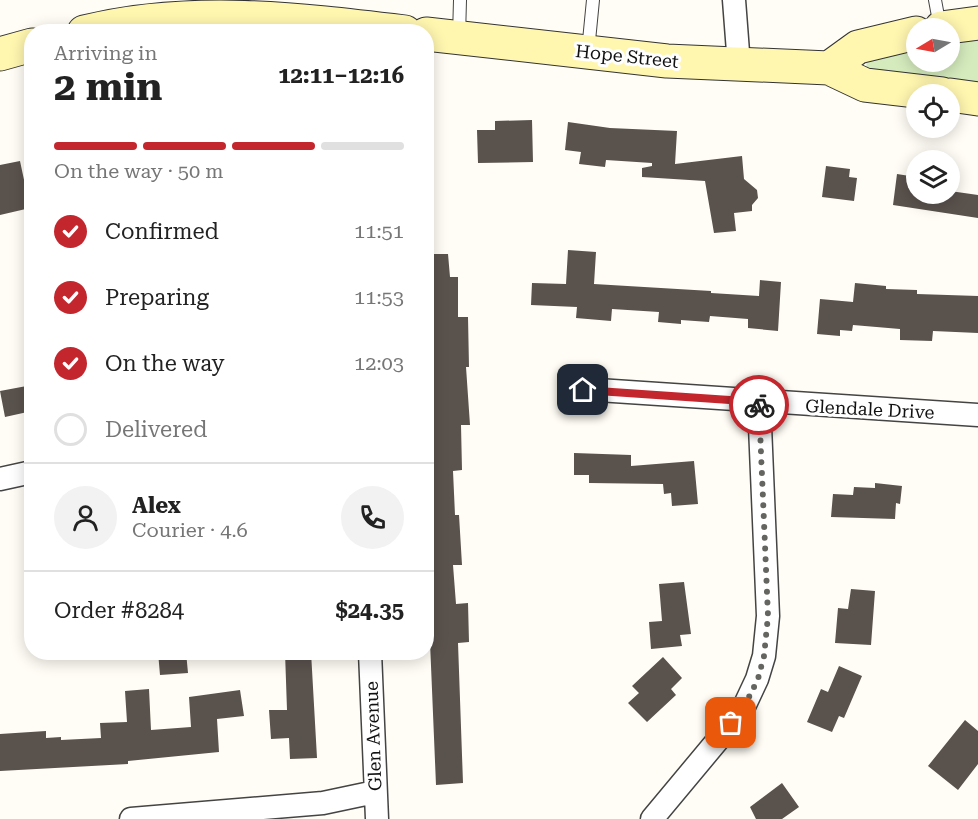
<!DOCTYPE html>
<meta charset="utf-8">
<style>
:root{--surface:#fff;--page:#f2f2f2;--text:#222;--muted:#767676;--line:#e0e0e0;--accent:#c4262e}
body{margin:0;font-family:"Roboto Serif",serif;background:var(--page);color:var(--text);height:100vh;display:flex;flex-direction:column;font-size:22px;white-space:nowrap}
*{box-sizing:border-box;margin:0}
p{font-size:20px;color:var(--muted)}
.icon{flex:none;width:33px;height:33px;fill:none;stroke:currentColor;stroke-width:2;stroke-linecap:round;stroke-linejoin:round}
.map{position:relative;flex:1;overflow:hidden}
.sheet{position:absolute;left:24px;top:24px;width:410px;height:636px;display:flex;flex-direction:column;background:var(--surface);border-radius:24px;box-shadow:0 3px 15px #0003}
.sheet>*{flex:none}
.needle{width:39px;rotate:260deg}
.tools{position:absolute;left:906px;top:18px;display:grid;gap:12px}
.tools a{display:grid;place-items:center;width:54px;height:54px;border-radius:50%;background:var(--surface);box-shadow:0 3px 15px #0003;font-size:30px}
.pin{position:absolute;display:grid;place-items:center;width:51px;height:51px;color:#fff;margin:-26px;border-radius:12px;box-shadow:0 3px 9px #0006}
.courier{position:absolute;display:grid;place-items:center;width:60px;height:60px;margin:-30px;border:4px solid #c4262e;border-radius:50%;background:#fff;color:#222;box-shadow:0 2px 8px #0007}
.head em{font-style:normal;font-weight:700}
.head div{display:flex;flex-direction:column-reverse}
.head{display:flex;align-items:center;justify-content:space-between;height:102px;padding:0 30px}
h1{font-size:39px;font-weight:700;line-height:45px}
.bar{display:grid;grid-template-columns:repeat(4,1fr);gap:9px 6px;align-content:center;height:72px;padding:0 30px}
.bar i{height:8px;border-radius:4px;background:var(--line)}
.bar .active{background:var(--accent)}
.bar p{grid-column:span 4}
.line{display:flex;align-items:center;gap:15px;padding:0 30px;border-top:2px solid var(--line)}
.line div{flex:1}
.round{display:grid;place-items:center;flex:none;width:63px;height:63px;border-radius:32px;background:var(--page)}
ol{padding:0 30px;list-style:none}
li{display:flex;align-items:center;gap:18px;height:66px}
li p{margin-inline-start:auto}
li .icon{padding:6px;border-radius:50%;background:var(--accent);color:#fff;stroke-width:4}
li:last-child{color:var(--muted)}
li i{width:33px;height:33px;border:3px solid var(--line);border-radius:50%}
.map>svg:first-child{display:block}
.green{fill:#d5ebbd}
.building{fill:#5a524d}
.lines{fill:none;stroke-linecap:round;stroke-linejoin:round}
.lane-casing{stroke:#444;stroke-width:14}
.street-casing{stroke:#444;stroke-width:25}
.secondary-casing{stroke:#333;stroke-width:35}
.lane{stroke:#fff;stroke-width:12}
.street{stroke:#fff;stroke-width:22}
.secondary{stroke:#fff6b0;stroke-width:33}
.done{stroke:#646461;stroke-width:6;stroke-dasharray:0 10.8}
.route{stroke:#c4262e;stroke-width:8}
.labels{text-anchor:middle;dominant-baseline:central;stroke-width:6;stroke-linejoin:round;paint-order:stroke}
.street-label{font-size:18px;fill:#111;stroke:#fff}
</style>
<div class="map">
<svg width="978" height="819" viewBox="0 0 978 819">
<rect width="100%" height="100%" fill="#fffdf5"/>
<path class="green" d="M978 40V83L867 69 866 62 916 50V62H950V44Z"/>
<path class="building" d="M532 120 533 162 478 163 477 130H495V121Z
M568 122 610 128 677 131 675 164 742 156 744 179 757 190 758 198 752 205V211L734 213 736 231 714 233 705 181 642 177V168L652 166V163L606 160 605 167 579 164 581 152 565 150Z
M20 161 30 208 0 215V165Z
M826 166 850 169 849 177 857 178 854 201 822 197Z
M897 174 916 177V194H950V191L978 195V218L893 205Z
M568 250 596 252 594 284 711 291V293L759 296 760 280 781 282 778 331 748 328V319L710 316 709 322 681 320V324L658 322 659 312 612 309 611 321 576 318 577 307 531 305 532 283 566 284Z
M426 254H448L450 277H458V317H468L469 367H466L470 425H461L462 470 453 471 455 515H459L462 565H453L456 604 468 603 469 642 458 643 463 783 436 785 428 594H432L428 493 426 494Z
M855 283 886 286V289L917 290V294L978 296V333L933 331 932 341 900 340V329L853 325 852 331 840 330V336L817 334 820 299 853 302Z
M32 385V411L5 417 0 391Z
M574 453 631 455V466L694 461 698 504 672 506 671 493 664 494 663 484 589 483V475H574Z
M875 483 902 486 900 504 896 503 895 519 831 517 833 494 853 495 854 487 875 488Z
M684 582 691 634 680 635 682 646 651 649 649 622 662 621 659 584Z
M851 589 875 591 871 645 835 643 838 608 848 609Z
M158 652H186L188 673 160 675Z
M285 652H311L317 758 290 759 289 738 271 739 269 710H287Z
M663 657 682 678 671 689 676 695 647 722 628 703 639 693 632 686Z
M839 666 862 676 844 718 839 716 832 732 807 722 821 689 828 692Z
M149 689 151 730 191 727 189 697 240 690 244 716 217 719 219 752 128 761V764L0 771V734L46 731V738L61 737V740L101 738 100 723 127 722 125 691Z
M965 720 978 731V764L958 790 928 766Z
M782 783 799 807 782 819H756L750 807Z"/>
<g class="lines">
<defs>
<path id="lane" d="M935 0 940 27
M459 36 460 0
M588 51 593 0"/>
<path id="street" d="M734 0 739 65
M583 389 978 415
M0 479 32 472
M370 652 377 819
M131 819 323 803 375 792
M652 819 742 711 757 679 764 656 768 616 759 402"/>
<path id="secondary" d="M941 28 978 23
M84 32C190 6 298 19 405 32
M426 34 667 61 829 68 865 85 942 94
M0 54 32 45
M829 68 858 47 916 33
M950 95 978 99"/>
</defs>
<use href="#lane" class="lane-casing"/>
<use href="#street" class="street-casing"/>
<use href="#secondary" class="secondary-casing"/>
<use href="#lane" class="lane"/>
<use href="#street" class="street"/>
<use href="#secondary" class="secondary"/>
</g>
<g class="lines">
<path class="done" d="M731 723 742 711 758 679 764 656 768 616 759 405"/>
<path class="route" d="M583 390 759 402V405"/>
</g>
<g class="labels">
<g class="street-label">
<text transform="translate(627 56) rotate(6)">Hope Street</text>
<text transform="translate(870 409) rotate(3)">Glendale Drive</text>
<text transform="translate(373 736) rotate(-92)">Glen Avenue</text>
</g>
</g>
</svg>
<div class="tools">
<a><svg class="needle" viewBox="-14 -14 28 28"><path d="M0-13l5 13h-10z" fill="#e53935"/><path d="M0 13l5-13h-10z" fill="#767676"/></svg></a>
<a><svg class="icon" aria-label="locate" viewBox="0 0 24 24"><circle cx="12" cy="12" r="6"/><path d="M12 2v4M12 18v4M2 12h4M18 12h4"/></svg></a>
<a><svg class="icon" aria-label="layers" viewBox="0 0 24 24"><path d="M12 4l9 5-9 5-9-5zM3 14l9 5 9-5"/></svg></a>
</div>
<div class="pin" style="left:731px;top:723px;background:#ea580c"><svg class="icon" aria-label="bag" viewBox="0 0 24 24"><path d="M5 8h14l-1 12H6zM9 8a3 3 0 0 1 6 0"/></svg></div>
<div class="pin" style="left:583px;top:390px;background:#1f2937"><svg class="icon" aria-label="home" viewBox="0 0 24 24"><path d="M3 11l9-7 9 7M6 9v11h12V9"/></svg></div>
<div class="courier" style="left:759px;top:405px"><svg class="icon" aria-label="bike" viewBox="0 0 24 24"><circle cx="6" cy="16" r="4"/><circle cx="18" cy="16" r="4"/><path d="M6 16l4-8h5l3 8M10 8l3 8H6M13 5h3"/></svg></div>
<section class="sheet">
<div class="head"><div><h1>2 min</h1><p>Arriving in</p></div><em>12:11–12:16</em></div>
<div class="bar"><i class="active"></i><i class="active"></i><i class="active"></i><i></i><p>On the way · 50 m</p></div>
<ol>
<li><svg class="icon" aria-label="check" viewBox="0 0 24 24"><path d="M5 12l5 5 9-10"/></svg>Confirmed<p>11:51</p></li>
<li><svg class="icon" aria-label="check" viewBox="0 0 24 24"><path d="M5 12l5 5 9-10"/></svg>Preparing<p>11:53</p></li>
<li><svg class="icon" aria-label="check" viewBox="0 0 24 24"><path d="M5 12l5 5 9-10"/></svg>On the way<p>12:03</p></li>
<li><i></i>Delivered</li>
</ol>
<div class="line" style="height:108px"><a class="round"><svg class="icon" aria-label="person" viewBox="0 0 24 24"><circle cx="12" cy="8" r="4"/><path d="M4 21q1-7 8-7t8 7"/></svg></a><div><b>Alex</b><p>Courier · 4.6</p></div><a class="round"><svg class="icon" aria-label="phone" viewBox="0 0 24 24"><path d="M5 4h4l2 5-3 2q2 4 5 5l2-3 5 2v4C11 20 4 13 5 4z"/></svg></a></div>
<div class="line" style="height:78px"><div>Order #8284</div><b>$24.35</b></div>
</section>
</div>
